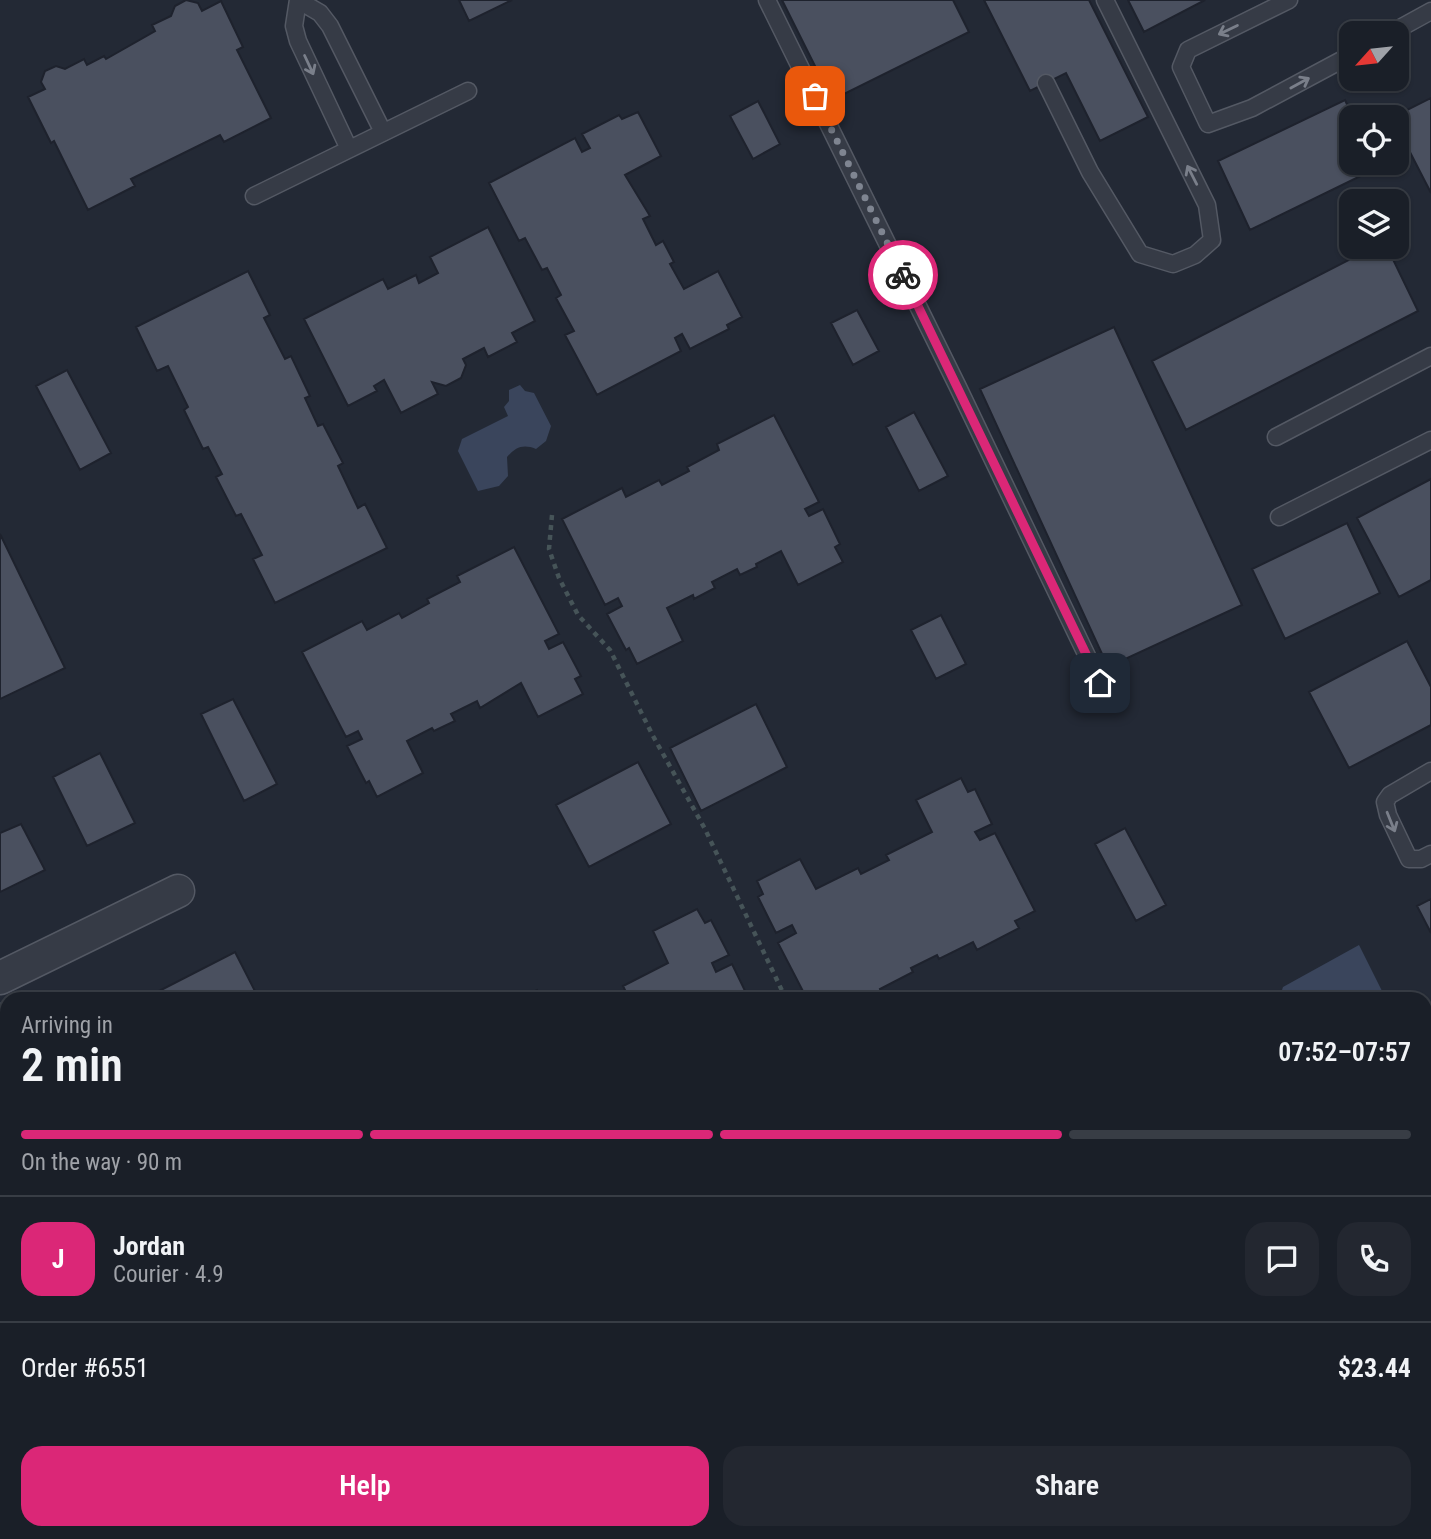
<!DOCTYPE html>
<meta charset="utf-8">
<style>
:root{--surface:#1a1f28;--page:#232730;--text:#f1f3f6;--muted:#9fa2a8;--line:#383d45;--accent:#db2777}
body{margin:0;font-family:"Roboto Condensed",sans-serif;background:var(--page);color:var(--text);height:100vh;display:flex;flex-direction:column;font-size:26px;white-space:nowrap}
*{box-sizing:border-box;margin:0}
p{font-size:23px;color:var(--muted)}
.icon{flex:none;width:38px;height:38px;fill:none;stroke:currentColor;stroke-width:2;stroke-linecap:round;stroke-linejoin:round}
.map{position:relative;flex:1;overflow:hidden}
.details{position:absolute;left:0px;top:992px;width:1432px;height:548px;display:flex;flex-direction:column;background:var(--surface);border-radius:21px 21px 0 0;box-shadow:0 2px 5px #0004,0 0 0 2px var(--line)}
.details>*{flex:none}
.needle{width:46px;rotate:243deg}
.buttons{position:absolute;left:1339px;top:21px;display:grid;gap:14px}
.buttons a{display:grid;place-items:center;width:70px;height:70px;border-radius:14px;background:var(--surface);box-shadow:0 2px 5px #0004,0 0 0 2px var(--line);font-size:35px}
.pin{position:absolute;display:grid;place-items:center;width:60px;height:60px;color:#fff;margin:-30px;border-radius:14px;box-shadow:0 4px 10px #0006}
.courier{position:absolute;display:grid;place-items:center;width:70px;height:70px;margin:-35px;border:5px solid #db2777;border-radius:50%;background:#fff;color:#222;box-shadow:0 2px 9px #0007}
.headline em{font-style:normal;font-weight:600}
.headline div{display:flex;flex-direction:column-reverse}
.headline{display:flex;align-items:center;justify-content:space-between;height:119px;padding:0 21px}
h1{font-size:46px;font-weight:600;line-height:52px}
.bar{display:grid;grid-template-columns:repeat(4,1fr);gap:10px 7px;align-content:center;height:84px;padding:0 21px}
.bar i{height:9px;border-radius:5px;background:var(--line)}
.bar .selected{background:var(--accent)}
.bar p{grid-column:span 4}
.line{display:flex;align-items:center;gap:18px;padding:0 21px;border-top:2px solid var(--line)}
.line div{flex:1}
.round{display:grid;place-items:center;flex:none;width:74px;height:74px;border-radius:21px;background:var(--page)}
.action{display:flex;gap:14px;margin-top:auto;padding:14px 21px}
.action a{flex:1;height:80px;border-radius:21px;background:var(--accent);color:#fff;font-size:28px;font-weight:600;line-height:80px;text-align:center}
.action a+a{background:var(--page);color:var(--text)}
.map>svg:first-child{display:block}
.water{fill:#3a455c}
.building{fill:#4a505f;stroke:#1e222d;stroke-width:2}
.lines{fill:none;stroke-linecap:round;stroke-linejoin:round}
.service-casing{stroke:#545964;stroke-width:19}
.minor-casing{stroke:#545964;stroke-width:35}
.path{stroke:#465458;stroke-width:4.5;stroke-dasharray:5 5;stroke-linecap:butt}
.service{stroke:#363b46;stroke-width:16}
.minor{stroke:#363b46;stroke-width:32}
.oneway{stroke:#7a7f8a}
.done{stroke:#7f8591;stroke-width:7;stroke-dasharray:0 12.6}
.route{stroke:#db2777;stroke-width:9}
</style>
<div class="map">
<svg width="1431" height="1539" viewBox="0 0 1431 1539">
<rect width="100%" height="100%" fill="#232935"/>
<path class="water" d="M520 385 525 391 534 393 551 426 546 441 536 449C523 444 516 447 507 457L508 476 499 486 478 491 458 451 462 439 508 416 504 407 509 401V390Z
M1359 945 1386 999H1279L1283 987Z
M1424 1077 1431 1090V1304L1424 1293Z"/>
<path class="building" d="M186 0 198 3 202 11 221 1 243 47 237 50 271 118 224 142 220 135 131 179 135 186 88 210 54 141 51 143 28 97 45 89 41 82 45 71 56 66 65 69 84 59 87 65 104 56 106 59 155 31 152 25 171 16 175 6Z
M459 0H512L469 21Z
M782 0H953L969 32 832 100Z
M984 0H1089L1148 117 1100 141 1066 73 1030 91Z
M1128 0H1205L1144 32Z
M1431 98V193L1396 125V117H1393Z
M1345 100 1353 117H1351V163H1374L1377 168 1250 230 1218 161Z
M758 101 780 144 753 159 730 116Z
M638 112 661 156 625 175 650 216 643 219 656 245 663 241 674 262 670 264 684 289 718 271 742 317 727 325 729 329 690 349 682 334 675 338 681 351 597 395 565 335 574 331 556 298 561 295 547 268 542 270 525 238 519 241 489 183 575 138 582 152 590 148 582 134 619 115 622 119Z
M488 227 535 321 512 333 517 342 488 357 484 348 463 359 466 365 461 378 446 386 432 382 438 394 401 413 384 380 374 386 377 391 348 406 304 319 383 279 388 289 416 275 419 283 438 273 430 257Z
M1374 247H1387L1418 311 1186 430 1152 361Z
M248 271 270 315 264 318 285 359 291 356 310 396 305 398 318 426 323 424 343 463 338 466 358 508 365 504 387 548 275 603 253 559 262 555 241 514 236 516 216 477 222 474 208 447 203 449 184 410 188 407 168 366 157 371 136 327Z
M857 310 879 351 853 365 831 323Z
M1114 327 1242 605 1108 667 980 389Z
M67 370 111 453 80 470 36 386Z
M914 412 948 476 919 491 886 427Z
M774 415 819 502 805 509 809 516 823 509 840 544 835 547 843 562 798 585 781 551 756 564 757 567 740 575 737 569 712 582 715 588 694 599 693 595 667 608 683 641 637 664 629 648 626 650 607 614 622 606 618 598 605 605 562 519 622 488 626 497 659 480 662 485 689 471 687 467 719 450 717 444Z
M1431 479V580L1399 597 1357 518Z
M1347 523 1380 593 1285 639 1252 569Z
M0 534 65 668 0 699Z
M514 547 559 634 545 641 549 649 563 642 581 676 575 679 583 694 538 717 521 683 480 708 477 701 451 714 455 721 434 731 432 728 407 741 423 773 377 797 369 781 366 783 347 746 362 739 358 731 346 737 302 652 362 621 367 630 399 613 402 618 429 603 427 599 460 582 457 576Z
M941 615 966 664 936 679 911 630Z
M1407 641 1431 687V725L1349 768 1309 692Z
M233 699 277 784 244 801 201 714Z
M756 704 787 767 701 811 670 748Z
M100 753 135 823 87 846 53 777Z
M638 762 671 824 589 867 556 805Z
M961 778 968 792 975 789 992 824 975 832 980 840 995 833 1035 911 1015 921 1019 928 977 950 973 942 939 959 937 955 911 968 913 972 880 989 883 996 876 999H807L778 943 796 933 792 925 776 933 758 897 763 894 757 881 800 859 816 889 858 868 861 874 889 860 886 855 932 832 916 800Z
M21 824 45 870 0 892V833Z
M1125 828 1166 905 1136 921 1095 844Z
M1431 899V933L1417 906Z
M697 909 705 923 711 920 729 955 712 963 716 972 732 964 749 999H611L626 992 623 986 668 963 653 931Z
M235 952 259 999H163L159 991Z
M537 990 542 999H519Z
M7 1252V1328L0 1331V1255Z
M1431 1493V1539H1423L1420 1533H1424V1496Z
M96 1533H164L167 1539H83Z
M353 1533H376L379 1539H344Z
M401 1533H412L415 1539H389Z
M712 1533H866L868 1538 715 1539Z
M1337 1533H1412L1415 1539H1329L1328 1537Z"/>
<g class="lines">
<defs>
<path id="service" d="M298 0 294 26 298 41 349 149
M298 0 320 13 330 26 383 132
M767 0 957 385 1100 683
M1289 0 1188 50 1181 67 1208 124 1252 108 1351 55
M1391 33 1431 11
M1046 83 1090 172 1140 254 1173 264 1195 255 1212 240 1207 205 1105 0
M254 196 468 91
M1276 437 1431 356
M1279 517 1431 440
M1431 771 1390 795 1385 802 1388 815 1409 859H1421L1431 854"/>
<path id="minor" d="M0 978 178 891
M0 1020 7 1034
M265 1533 269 1539"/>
</defs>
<use href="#service" class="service-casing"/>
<use href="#minor" class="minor-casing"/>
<path class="path" d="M552 515 549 549 559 578 578 615 610 650 653 736 705 829 786 999"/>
<use href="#service" class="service"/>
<use href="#minor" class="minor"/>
</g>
<defs><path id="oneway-shaft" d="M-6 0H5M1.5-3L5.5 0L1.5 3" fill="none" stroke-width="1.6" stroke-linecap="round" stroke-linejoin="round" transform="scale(1.75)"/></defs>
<g class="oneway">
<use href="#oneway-shaft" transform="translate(1228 30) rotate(154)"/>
<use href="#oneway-shaft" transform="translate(309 65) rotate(65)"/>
<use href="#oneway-shaft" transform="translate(1300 83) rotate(-29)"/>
<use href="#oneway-shaft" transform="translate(1192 175) rotate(-117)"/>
<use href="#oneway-shaft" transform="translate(1391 822) rotate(68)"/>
</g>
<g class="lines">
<path class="done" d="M815 96 903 275"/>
<path class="route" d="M903 275 1100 683"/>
</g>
</svg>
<div class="buttons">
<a><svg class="needle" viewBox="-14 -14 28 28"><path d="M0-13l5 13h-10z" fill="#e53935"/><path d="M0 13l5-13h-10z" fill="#9fa2a8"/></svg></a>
<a><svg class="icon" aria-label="locate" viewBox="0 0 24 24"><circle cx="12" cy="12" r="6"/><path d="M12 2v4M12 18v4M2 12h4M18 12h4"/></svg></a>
<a><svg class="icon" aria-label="layers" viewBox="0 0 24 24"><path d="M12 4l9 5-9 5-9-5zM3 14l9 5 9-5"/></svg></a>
</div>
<div class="pin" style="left:815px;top:96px;background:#ea580c"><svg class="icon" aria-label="bag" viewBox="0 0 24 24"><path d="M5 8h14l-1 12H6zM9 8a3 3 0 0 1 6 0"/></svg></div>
<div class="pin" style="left:1100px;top:683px;background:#1f2937"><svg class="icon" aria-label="home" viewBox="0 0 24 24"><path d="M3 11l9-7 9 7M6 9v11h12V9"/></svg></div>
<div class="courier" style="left:903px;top:275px"><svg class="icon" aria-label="bike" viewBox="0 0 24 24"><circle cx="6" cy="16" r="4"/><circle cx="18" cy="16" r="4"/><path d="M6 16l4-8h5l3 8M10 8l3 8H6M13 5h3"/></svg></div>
<section class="details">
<div class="headline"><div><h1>2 min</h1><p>Arriving in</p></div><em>07:52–07:57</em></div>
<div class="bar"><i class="selected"></i><i class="selected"></i><i class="selected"></i><i></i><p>On the way · 90 m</p></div>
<div class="line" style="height:126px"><b class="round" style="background:var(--accent);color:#fff">J</b><div><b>Jordan</b><p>Courier · 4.9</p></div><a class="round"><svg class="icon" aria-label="chat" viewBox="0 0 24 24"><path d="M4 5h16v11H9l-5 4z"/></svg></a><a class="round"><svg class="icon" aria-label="phone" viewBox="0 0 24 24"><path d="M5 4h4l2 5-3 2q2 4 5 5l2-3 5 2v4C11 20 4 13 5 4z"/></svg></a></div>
<div class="line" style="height:91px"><div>Order #6551</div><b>$23.44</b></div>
<div class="action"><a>Help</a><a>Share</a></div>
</section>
</div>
